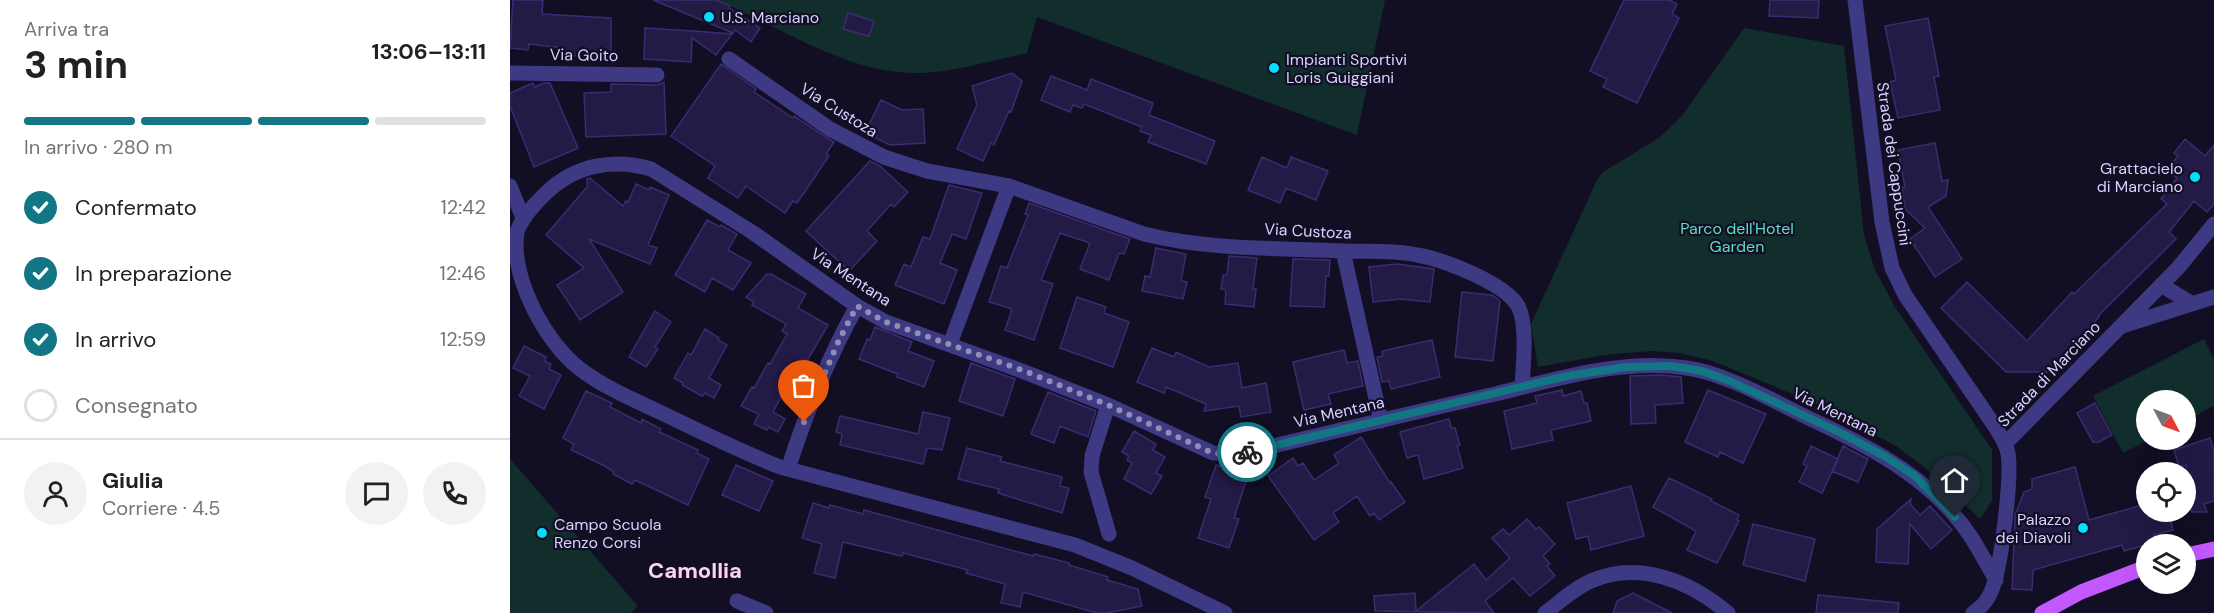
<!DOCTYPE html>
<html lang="it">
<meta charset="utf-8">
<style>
:root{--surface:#fff;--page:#f2f2f2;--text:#202124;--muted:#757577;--line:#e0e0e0;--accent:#127685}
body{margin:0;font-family:"DM Sans",sans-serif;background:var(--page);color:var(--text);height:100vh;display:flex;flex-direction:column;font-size:22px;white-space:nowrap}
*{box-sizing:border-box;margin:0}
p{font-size:20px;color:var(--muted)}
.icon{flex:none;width:33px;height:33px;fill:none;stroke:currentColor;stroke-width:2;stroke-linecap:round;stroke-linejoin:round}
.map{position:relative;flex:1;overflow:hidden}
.side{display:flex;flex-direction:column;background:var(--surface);width:510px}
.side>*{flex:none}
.needle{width:39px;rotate:131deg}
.buttons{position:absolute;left:1626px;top:390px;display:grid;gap:12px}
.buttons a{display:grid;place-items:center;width:60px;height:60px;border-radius:50%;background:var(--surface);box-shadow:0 6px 24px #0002;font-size:30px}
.pin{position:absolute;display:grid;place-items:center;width:51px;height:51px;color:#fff;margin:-62px -26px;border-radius:50% 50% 50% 0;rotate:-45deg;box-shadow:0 0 6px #0007}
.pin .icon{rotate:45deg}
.courier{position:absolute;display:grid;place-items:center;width:60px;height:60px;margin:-30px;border:4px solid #127685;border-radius:50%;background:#fff;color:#222;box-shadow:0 2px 8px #0007}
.overview em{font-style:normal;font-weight:700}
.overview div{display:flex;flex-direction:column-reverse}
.overview{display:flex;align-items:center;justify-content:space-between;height:102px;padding:0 24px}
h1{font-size:39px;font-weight:700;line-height:45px}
.bar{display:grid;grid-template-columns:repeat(4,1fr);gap:9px 6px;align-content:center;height:72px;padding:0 24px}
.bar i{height:8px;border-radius:4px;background:var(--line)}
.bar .selected{background:var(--accent)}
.bar p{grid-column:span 4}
.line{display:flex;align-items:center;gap:15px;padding:0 24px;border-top:2px solid var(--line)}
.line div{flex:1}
.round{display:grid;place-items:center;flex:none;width:63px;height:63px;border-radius:32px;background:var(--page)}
ol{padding:0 24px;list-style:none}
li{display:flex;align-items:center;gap:18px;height:66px}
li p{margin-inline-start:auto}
li .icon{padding:6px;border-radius:50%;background:var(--accent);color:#fff;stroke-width:4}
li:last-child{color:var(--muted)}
li i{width:33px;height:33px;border:3px solid var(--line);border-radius:50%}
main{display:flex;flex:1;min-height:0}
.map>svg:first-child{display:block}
.green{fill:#112e2d}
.building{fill:#231a45;stroke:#3b2c71;stroke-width:1.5}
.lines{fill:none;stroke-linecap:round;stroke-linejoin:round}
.minor{stroke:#3d3983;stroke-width:15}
.major{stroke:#c358ff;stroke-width:15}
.done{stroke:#928db2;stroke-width:6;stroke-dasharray:0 10.8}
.route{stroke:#127685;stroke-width:8}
.poi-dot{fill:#01dffb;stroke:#120e24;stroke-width:2}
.labels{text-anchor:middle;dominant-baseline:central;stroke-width:4.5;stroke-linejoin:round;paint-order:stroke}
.poi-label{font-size:16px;fill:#d7d1ff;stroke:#120e24;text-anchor:start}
.street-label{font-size:16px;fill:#d7d1ff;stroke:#120e24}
.park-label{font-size:16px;fill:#5ddfc0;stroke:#120e24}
.district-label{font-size:22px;font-weight:bold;fill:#ffd3ee;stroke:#120e24}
</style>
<main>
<section class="side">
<div class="overview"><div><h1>3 min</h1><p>Arriva tra</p></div><em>13:06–13:11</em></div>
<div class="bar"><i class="selected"></i><i class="selected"></i><i class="selected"></i><i></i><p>In arrivo · 280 m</p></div>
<ol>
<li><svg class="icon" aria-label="check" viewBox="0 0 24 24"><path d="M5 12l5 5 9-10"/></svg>Confermato<p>12:42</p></li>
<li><svg class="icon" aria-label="check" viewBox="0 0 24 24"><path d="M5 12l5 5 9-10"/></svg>In preparazione<p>12:46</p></li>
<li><svg class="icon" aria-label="check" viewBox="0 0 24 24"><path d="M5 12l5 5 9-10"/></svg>In arrivo<p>12:59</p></li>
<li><i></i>Consegnato</li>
</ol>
<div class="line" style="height:108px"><a class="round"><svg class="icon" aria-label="person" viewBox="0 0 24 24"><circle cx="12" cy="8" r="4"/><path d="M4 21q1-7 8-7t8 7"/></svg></a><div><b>Giulia</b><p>Corriere · 4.5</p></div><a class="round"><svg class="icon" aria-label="chat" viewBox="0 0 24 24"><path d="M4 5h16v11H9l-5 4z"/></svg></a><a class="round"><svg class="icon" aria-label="phone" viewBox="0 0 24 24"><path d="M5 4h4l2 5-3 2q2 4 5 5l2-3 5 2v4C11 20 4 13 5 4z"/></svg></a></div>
</section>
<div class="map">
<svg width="1704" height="613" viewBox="0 0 1704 613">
<rect width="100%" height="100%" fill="#120e24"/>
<path class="green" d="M206 0H875L847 135 527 17 517 53C483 60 448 71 413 73 339 76 272 27 206 0Z
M1234 28 1334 46 1354 235 1365 270 1385 307 1482 450V501L1470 519 1413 466 1386 446 1309 405 1203 361 1169 353 1141 351 1094 355 1028 367 1021 324 1087 180 1093 172 1149 138 1172 116Z
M1694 339 1704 359V406L1676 421V400H1636V440H1639L1613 453 1583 396Z
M0 459 128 606 121 613H0Z"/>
<path class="building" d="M3 0H33L32 14 101 18V57L53 55V48L19 44 18 50 0 48Z
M143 0H206L220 6 219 8 250 28 241 42 225 30 223 33Z
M1114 0H1159L1167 4 1162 14 1169 18 1127 103 1093 87 1097 79 1080 71Z
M1260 0H1309L1308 18 1259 16Z
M338 13 364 21 359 36 333 29Z
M1418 18 1429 76 1424 77 1430 110 1388 118 1380 82 1386 80 1375 26Z
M135 28 183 31 222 34 206 55 182 38 181 62 134 59Z
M211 64 246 89 244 92 283 118 284 116 324 142 316 154 319 156 287 203 283 201 275 213 236 186 228 198 198 178 205 166 161 136Z
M502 73 512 81 501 112 499 111 484 145 481 143 473 161 447 149 467 105 462 86Z
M541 76 577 90 581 79 643 103 639 115 705 141 696 164 638 142 641 135 630 131 632 127 574 104 572 108 563 105 560 112 531 100Z
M154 82 156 134 76 137 74 93 101 92V84L147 85Z
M23 83 25 87 34 83H40L68 148 24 167 0 106V93Z
M371 100 392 110 413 109 415 143 380 145 355 133Z
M1675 139 1695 156 1704 145V204L1697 212 1684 201 1659 232 1666 239 1588 316 1589 317 1538 372H1496L1431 308 1457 282 1517 341 1562 292 1564 294 1657 204 1651 199 1667 178 1657 170 1668 156 1664 153Z
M1425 143 1432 181 1438 180 1436 196 1418 207 1452 259 1425 277 1400 239 1415 228 1395 209 1392 187H1395L1388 150Z
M752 157 777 168 781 157 818 171 806 200 776 188 770 203 738 190Z
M360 161 370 166 398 192 384 207 381 204 357 231 367 241 339 271 296 231Z
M80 178 113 206 116 201 118 202 126 184 139 190 140 187 159 195 138 245 147 248 140 264 79 239 113 292 70 320 47 285 74 268 36 235 77 187V179Z
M439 185 472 193 456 239 442 234 430 263 447 270 434 304 385 285 394 264 401 267 413 237 420 239Z
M519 203 620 239 614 254 609 253 599 280 570 269 580 243 550 233 531 280 543 284 524 340 495 330 502 309 479 302 491 266 497 268 518 215 515 214Z
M197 220 210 227 211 225 227 234 218 250 241 263 223 290 202 278 195 292 165 275Z
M646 248 676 254 671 281 677 282 673 299 632 291 635 276 640 277Z
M719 256 747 258 743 289H746L744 307 715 304 716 290 711 289 713 275H717Z
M783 259 820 260 819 276H816L814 307 780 306Z
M887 264 924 269 920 302 891 299 863 302 859 267Z
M257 274H261L296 294 288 308 318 325 297 361 292 358 263 412 275 419 268 432 259 427 257 430 244 424 249 414 231 406 242 387 244 388 258 363 260 364 277 334 272 331 276 324 242 305 244 302 236 297Z
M952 292 982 295 990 301 983 361 945 357Z
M567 297 596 307 594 313 619 322 603 367 550 348Z
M145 311 161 322 145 347 148 349 136 367 119 357Z
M365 327 402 342 398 351 424 361 414 387 387 377 388 374 349 359 357 339 360 340Z
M195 329 209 338 208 340 217 345 199 378 211 385 204 398 195 393 192 396 172 385 173 383 164 378 178 353 181 355Z
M922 340 930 377 881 389 879 381 872 382 867 357 873 356 872 351Z
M14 346 36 357 35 361 41 364 39 369 51 375 34 409 9 396 20 376 3 368Z
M642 348 664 357 666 352 699 367 728 363 732 388 756 383 761 412 731 417 729 406 694 411 696 404 656 387 654 393 627 382Z
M834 350 837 363 848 361 853 386 818 394 821 404 794 410 783 362Z
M461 363 505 379 493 416 449 401Z
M1152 375 1171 377 1173 403 1145 405 1146 423 1121 424 1120 376Z
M1052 390 1053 396 1071 391 1074 403H1077L1081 421 1041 430 1043 440 1002 449 994 411 1027 403 1025 396Z
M1198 390 1256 414 1233 463 1210 452 1208 457 1175 442Z
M76 391 102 403 100 407 131 423 132 419 151 429 149 432 188 450 187 453 199 459 178 505 125 480 122 484 103 474 104 472 93 465 61 450 64 444 53 438Z
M538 392 586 411 578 437 550 426 544 443 521 434Z
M1585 403 1602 435 1589 442H1583L1567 413Z
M413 412 440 418 432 450 417 448 413 464 330 445 332 434 326 432 330 416 408 434Z
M939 419 941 428H945L950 445 947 446 953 468 914 479 908 455 897 458 890 432Z
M624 431 646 444 643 450 655 457 646 473 652 476 641 494 614 479 622 463 617 460 619 456 612 452Z
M851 437 880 483 881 482 895 502 869 520 864 513 860 516 847 496 823 513 829 522 804 540 758 476 783 458 788 466 793 463 804 480 829 463 824 455Z
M1700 438 1704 451V501L1694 504 1697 512H1682L1676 494V465L1669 467 1664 450Z
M1301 446 1328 459 1312 493 1289 482 1297 466 1293 464Z
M1333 446 1358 459 1348 482 1322 471Z
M457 448 492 457 490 461 552 477 550 486 559 488 552 513 488 493 489 489 448 479Z
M226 465 263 481 249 511 212 495Z
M706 465 738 475 724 518 729 519 719 548 688 538 701 499 695 497Z
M1565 467 1579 520 1636 504V512H1658L1663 530 1644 535 1646 542 1614 551 1612 545 1523 570 1522 590 1502 589 1505 515 1514 492 1522 489V479Z
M1159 478 1202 499 1201 501 1229 515 1227 520 1229 521 1207 563 1177 550 1186 531 1143 507Z
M1121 486 1134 536 1081 550 1078 536 1066 539 1057 503Z
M1401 499 1400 504 1410 515 1420 506 1442 530 1421 549 1400 524 1398 564 1366 562 1367 529Z
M303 503 319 508 320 505 353 514 354 510 523 556 524 554 559 563V565L598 577 597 580 628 589 632 606 597 613H587L513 592 510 607 491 603 495 584 456 573 458 570 393 553 392 556 333 542 325 578 304 573 312 544 292 538Z
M1017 519 1026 529 1029 527 1045 544 1033 556 1040 564 1037 566 1045 576 1020 596 1003 578 975 601 984 613 865 611 864 596 905 593 906 611 964 564 976 580 1000 558 982 538 993 529 999 535Z
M1243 524 1305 539 1295 581 1233 565Z
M1123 593 1162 613H1103L1107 601Z
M1308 595 1389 603 1388 613H1306Z"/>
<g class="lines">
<path class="minor" d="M1345 0 1372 222 1382 268 1395 295 1486 428C1491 436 1496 444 1498 453 1502 478 1491 570 1481 592 1477 602 1471 607 1463 613
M219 59 320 129 374 157 417 171 499 186 634 234C698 250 768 248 834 251 858 252 884 250 907 255 932 259 995 283 1008 306 1018 325 1013 365 1012 387
M0 73 147 75
M0 186 13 218
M833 251 871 421
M1651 285 1681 303
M1612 326 1704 297
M440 344 499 186
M598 405 582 456 581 472 599 534
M1495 444 1668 268 1704 224
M278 469C296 413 318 358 347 306
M227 601 256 613
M715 613 622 568 565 545 270 467C232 452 195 434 158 416 129 402 96 389 70 369 36 343 0 278 7 232 12 217 25 204 36 193 65 165 103 158 141 169L242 232 347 306 376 322 512 371 598 405 703 453 729 454C815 434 900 413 985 394 1048 379 1113 358 1177 368 1219 374 1268 404 1307 422 1366 450 1424 481 1461 537 1470 551 1478 566 1486 580
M1035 613C1050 602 1064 588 1081 581 1129 560 1180 581 1218 613"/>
<path class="major" d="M1676 555 1704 549
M1532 613 1571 592 1636 567"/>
</g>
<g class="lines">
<path class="done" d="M294 422 329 340 347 306 376 322 512 370 598 405 703 453 720 455 737 452"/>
<path class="route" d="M737 452 1057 376 1116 367 1161 366 1192 371 1220 381 1329 432 1376 457 1405 476 1445 517"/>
</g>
<g class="poi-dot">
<circle cx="199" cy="17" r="6"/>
<circle cx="764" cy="68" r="6"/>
<circle cx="1685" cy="177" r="6"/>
<circle cx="1573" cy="528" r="6"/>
<circle cx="32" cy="533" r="6"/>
</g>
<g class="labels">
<g class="poi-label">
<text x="211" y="17">U.S. Marciano</text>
<text x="776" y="59">Impianti Sportivi<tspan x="776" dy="18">Loris Guiggiani</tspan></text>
<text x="1673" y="168" text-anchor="end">Grattacielo<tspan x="1673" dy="18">di Marciano</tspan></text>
<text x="1561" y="519" text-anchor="end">Palazzo<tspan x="1561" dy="18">dei Diavoli</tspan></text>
<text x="44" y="524">Campo Scuola<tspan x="44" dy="18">Renzo Corsi</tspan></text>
</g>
<g class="street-label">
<text transform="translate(74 55) rotate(1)">Via Goito</text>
<text transform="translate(329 110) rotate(32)">Via Custoza</text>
<text transform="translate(1384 164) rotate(82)">Strada dei Cappuccini</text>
<text transform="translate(798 231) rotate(3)">Via Custoza</text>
<text transform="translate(341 277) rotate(33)">Via Mentana</text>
<text transform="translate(1539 374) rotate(-46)">Strada di Marciano</text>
<text transform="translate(829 412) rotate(-13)">Via Mentana</text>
<text transform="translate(1325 412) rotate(26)">Via Mentana</text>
</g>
<g class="park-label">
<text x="1227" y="228">Parco dell'Hotel<tspan x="1227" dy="18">Garden</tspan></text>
</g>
<g class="district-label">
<text x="185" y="570">Camollia</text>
</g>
</g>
</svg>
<div class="buttons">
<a><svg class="needle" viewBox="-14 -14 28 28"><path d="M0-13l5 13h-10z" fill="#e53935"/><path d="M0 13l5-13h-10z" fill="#757577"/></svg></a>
<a><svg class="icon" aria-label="locate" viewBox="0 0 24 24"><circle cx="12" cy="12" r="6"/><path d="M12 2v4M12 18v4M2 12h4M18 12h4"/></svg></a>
<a><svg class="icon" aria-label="layers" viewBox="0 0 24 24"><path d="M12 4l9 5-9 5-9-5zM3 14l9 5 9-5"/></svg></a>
</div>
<div class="pin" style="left:294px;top:422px;background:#ea580c"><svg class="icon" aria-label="bag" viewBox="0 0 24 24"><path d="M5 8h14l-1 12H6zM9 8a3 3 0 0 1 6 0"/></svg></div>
<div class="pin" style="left:1445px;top:517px;background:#1f2937"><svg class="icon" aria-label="home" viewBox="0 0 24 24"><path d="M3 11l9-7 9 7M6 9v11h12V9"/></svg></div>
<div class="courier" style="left:737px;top:452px"><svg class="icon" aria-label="bike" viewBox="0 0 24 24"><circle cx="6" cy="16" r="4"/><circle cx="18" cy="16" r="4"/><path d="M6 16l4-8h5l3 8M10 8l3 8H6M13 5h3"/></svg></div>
</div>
</main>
